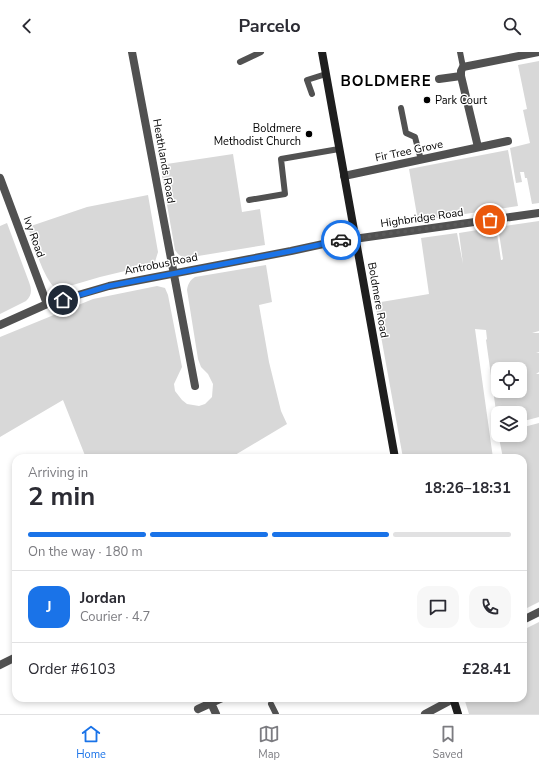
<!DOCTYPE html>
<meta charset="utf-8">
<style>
:root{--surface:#fff;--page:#f7f7f7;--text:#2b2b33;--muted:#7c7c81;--line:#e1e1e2;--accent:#1a73e8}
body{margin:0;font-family:"Nunito Sans",sans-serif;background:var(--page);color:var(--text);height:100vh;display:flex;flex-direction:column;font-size:15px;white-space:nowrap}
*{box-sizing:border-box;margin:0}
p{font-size:13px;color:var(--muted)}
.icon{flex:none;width:22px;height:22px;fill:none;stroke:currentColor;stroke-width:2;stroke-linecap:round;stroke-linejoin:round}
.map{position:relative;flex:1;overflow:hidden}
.panel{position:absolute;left:12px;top:402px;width:515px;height:248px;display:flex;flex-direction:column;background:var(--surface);border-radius:12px;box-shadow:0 2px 6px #0003}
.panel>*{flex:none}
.tools{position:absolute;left:491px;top:310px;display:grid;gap:8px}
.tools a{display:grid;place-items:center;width:36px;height:36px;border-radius:8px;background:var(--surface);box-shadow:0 2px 6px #0003;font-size:20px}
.pin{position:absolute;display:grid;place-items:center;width:34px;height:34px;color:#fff;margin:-17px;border:2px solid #fff;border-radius:50%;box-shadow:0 1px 4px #0007}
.courier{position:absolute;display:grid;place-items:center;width:40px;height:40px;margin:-20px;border:3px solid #1a73e8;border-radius:50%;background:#fff;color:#222;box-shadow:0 1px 5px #0007}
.overview em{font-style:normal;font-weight:700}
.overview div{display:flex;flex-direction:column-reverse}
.overview{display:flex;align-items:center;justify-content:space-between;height:68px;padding:0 16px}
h1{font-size:26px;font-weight:700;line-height:30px}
.bar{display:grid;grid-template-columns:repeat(4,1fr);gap:6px 4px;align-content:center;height:48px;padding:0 16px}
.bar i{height:5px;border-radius:3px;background:var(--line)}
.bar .selected{background:var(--accent)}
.bar p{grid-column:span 4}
.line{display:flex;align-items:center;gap:10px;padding:0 16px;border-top:1px solid var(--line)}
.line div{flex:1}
.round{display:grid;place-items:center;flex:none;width:42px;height:42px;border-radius:12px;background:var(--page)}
header{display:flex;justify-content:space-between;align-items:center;height:52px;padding:0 16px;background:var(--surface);font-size:18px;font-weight:700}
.tab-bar{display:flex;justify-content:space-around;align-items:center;height:56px;border-top:1px solid var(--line);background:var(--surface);font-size:11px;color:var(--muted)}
.tab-bar a{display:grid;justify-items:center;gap:2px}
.tab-bar .selected{color:var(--accent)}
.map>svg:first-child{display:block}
.green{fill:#d8d8d8;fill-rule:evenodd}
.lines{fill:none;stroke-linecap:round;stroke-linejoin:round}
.service{stroke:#515151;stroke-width:6}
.minor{stroke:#515151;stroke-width:8}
.tertiary{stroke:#515151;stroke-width:8}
.secondary{stroke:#1e1e1e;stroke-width:8}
.done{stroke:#595959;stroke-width:4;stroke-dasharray:0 7.2}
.route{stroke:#1a73e8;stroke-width:5}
.poi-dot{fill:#000;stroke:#fff;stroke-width:1.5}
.labels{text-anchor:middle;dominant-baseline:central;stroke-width:3;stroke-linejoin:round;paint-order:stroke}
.poi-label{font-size:11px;fill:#000;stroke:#fff;text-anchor:start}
.street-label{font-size:11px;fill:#000;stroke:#fff}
.district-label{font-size:15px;font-weight:bold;letter-spacing:1px;fill:#000;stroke:#fff}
</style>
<header><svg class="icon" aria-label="back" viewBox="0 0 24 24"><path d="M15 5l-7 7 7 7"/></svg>Parcelo<svg class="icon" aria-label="search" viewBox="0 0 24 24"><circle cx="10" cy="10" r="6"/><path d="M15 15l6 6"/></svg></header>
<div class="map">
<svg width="539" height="662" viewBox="0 0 539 662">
<rect width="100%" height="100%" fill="#fff"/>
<path class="green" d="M539 9V151L532 152 527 126H525L524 120H520L522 130 516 131 510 96 530 91 523 58 527 57 518 13Z
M508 98 518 154 418 169 409 117Z
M233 102 242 160 260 157 265 193 186 206 182 205 178 202 175 198 160 113Z
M148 143 158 200 155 210 150 213 100 225 66 235H54C42 223 34 192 28 175L87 155Z
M539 169V279L532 281H539V300L536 301H539V320L536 322H539V365L520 370V361H498V373L486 288 487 287 486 278 475 277 493 406H403L375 251 429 242 421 186 457 181 463 212 459 181 496 175 501 208H502L503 207 498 175ZM498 317H520V339H498Z
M7 171 29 230C32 238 32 243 26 249L0 262V174Z
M266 213 272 250 259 253 269 310 281 359 287 372 230 406H86L63 348 0 385V285L93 247 157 234 165 236 168 243 182 315 174 332 175 339 182 348 187 352 199 354 205 352 212 345 213 332 208 322 201 315 198 307 187 238C188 232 190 228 195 225Z
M539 371V550L523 558V406H503L499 386 500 383H520V376Z
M539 570V662H469L464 646H523V578Z"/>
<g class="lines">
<path class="service" d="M460 0 463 15
M240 10 261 0
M312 42 307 28 326 22
M401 56 406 81 415 85 421 108
M249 148 285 142 281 107 339 97
M271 652 276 662"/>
<path class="minor" d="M132 0 195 334
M439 27 461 24
M478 95 461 24V19L463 15 539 0
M344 124 508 89
M0 126 47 252
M523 568 539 560
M0 613 16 605
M211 651 216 662
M198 657 222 646
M425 662 453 647"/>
<path class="tertiary" d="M0 273 47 252 109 234 291 199 351 186H361L539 161"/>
<path class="secondary" d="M322 0 395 406
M453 646 458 662"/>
</g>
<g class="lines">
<path class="done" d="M341 188 490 168"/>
<path class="route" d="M63 248 109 234 291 199 341 188"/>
</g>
<g class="poi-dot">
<circle cx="427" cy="48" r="4"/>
<circle cx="309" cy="82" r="4"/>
</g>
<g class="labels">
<g class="poi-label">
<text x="435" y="48">Park Court</text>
<text x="301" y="76" text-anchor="end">Boldmere<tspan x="301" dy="13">Methodist Church</tspan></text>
</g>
<g class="street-label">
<text transform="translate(409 99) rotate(-12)">Fir Tree Grove</text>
<text transform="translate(164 109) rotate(80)">Heathlands Road</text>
<text transform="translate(422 166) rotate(-8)">Highbridge Road</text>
<text transform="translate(34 185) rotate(70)">Ivy Road</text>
<text transform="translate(161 212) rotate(-11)">Antrobus Road</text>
<text transform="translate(378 248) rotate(80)">Boldmere Road</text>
</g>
<g class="district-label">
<text x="386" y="29">BOLDMERE</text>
</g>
</g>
</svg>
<div class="tools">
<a><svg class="icon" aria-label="locate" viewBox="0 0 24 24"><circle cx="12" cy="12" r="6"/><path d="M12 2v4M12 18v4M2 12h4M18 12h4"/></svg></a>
<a><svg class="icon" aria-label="layers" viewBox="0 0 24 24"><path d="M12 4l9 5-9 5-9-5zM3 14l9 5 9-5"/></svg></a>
</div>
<div class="pin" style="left:490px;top:168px;background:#ea580c"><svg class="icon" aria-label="bag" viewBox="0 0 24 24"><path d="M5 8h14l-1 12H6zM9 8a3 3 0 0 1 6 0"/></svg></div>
<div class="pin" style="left:63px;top:248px;background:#1f2937"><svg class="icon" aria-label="home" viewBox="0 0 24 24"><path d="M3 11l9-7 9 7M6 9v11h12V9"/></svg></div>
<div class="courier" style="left:341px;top:188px"><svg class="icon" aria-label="car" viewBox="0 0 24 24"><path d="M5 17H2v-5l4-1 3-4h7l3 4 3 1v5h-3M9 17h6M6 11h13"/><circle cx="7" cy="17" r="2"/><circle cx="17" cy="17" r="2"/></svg></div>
<section class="panel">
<div class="overview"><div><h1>2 min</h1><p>Arriving in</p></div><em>18:26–18:31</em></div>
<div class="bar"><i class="selected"></i><i class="selected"></i><i class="selected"></i><i></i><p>On the way · 180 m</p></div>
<div class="line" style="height:72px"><b class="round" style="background:var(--accent);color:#fff">J</b><div><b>Jordan</b><p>Courier · 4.7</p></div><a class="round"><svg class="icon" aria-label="chat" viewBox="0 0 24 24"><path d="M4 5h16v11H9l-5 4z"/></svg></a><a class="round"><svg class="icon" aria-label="phone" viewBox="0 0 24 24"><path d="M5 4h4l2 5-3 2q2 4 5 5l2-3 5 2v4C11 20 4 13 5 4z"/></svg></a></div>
<div class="line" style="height:52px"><div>Order #6103</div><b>£28.41</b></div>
</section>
</div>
<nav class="tab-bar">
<a class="selected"><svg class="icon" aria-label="home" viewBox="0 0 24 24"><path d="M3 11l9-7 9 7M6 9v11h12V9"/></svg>Home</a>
<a><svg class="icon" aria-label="map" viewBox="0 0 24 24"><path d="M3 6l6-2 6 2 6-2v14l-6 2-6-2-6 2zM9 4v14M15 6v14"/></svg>Map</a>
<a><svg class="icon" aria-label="saved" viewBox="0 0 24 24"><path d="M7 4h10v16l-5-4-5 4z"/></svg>Saved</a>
</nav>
